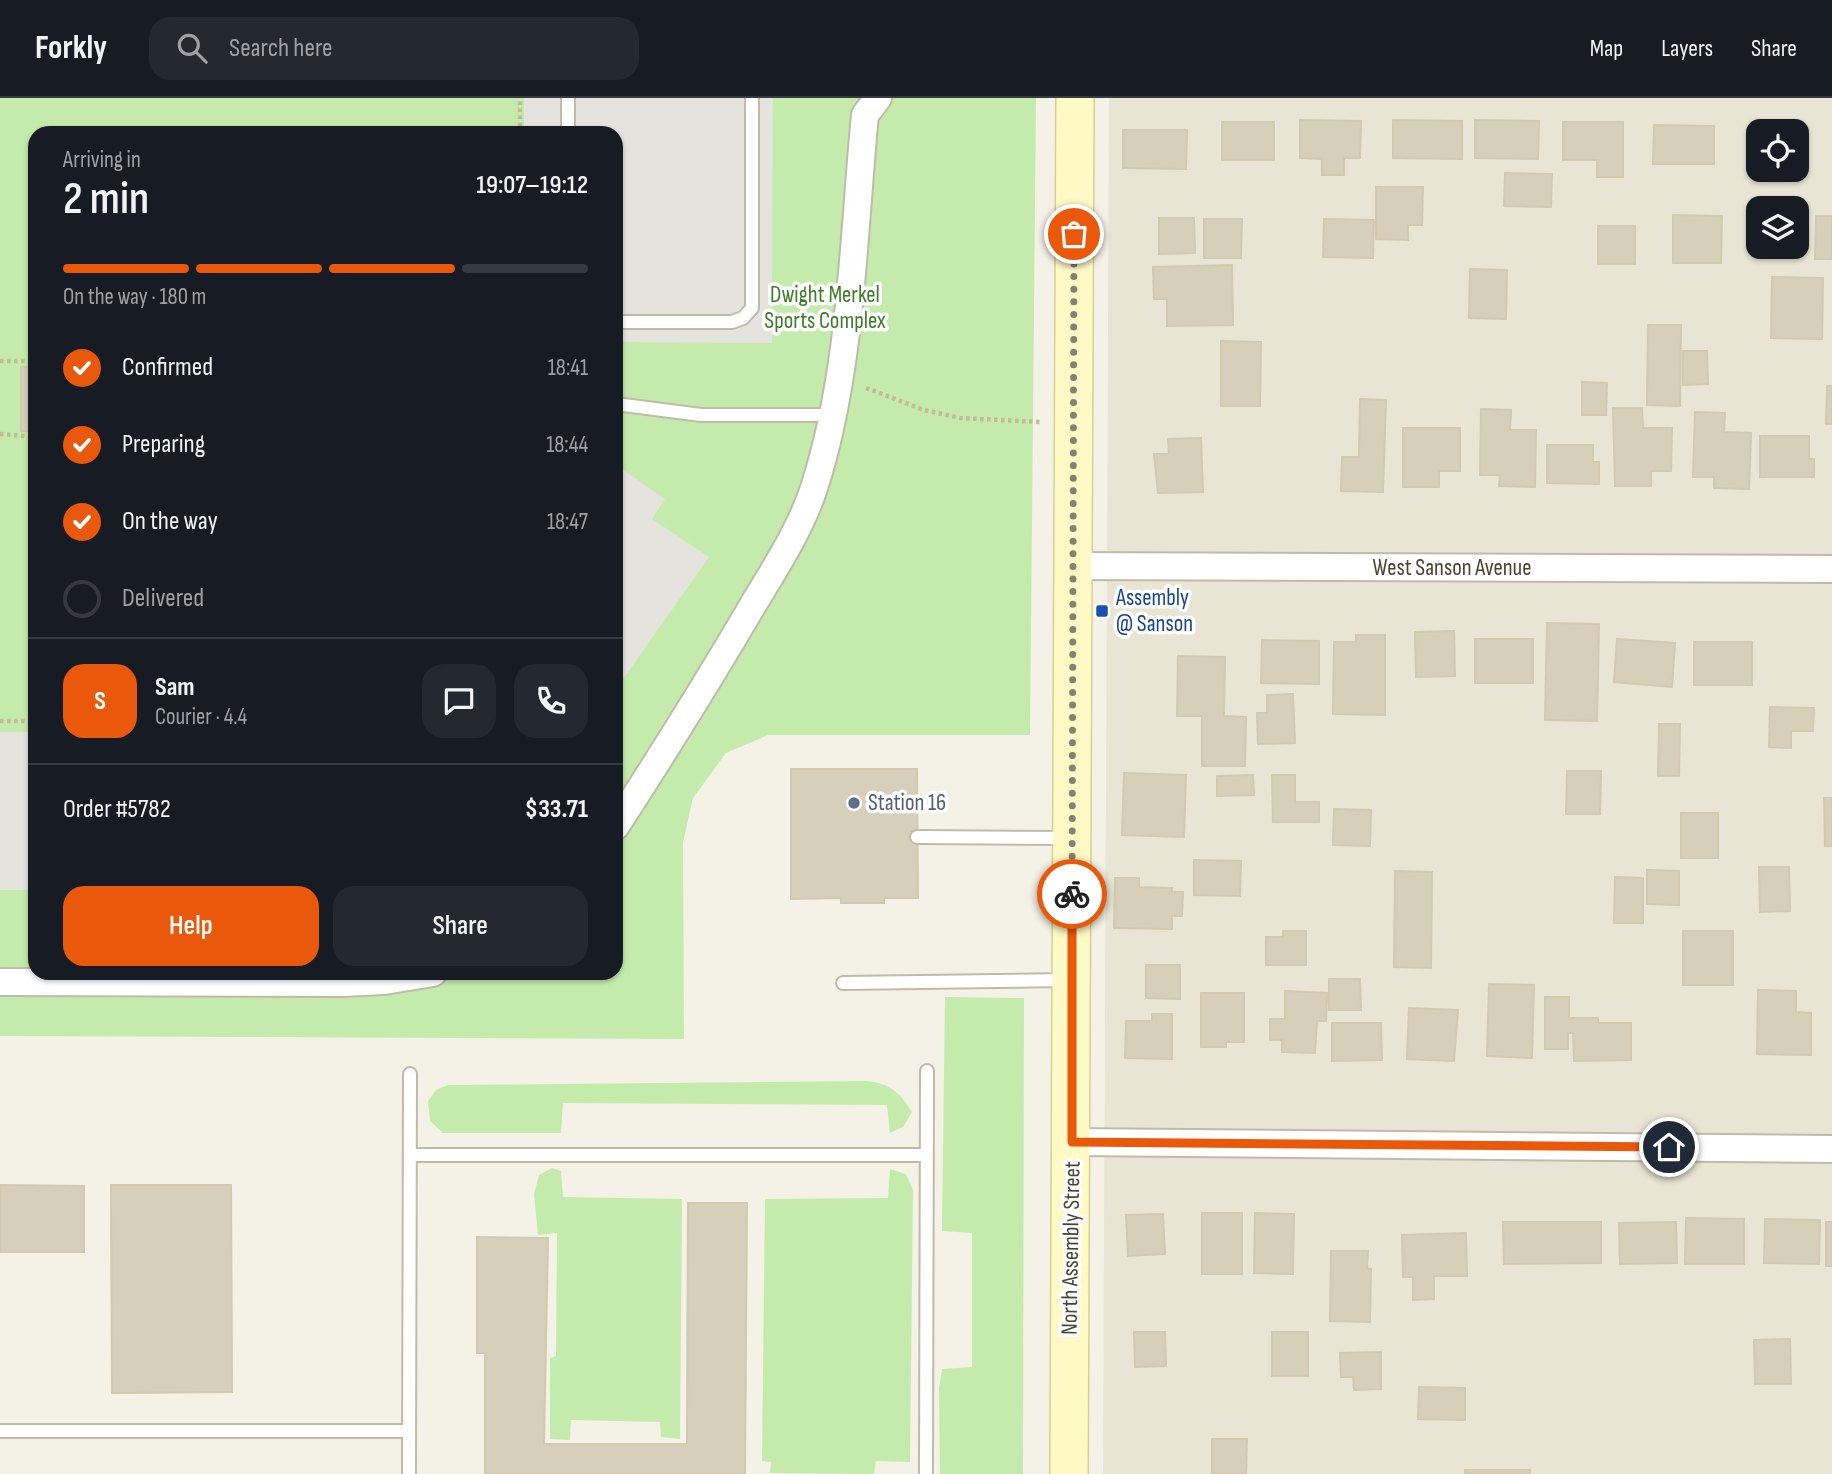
<!DOCTYPE html>
<meta charset="utf-8">
<style>
:root{--surface:#171b24;--page:#242831;--text:#f1f3f6;--muted:#9ea1a6;--line:#363941;--accent:#ea580c}
body{margin:0;font-family:"Sofia Sans Condensed",sans-serif;background:var(--page);color:var(--text);height:100vh;display:flex;flex-direction:column;font-size:26px;white-space:nowrap}
*{box-sizing:border-box;margin:0}
p{font-size:23px;color:var(--muted)}
.icon{flex:none;width:38px;height:38px;fill:none;stroke:currentColor;stroke-width:2;stroke-linecap:round;stroke-linejoin:round}
.map{position:relative;flex:1;overflow:hidden}
.panel{position:absolute;left:28px;top:28px;width:595px;height:854px;display:flex;flex-direction:column;background:var(--surface);border-radius:21px;box-shadow:0 2px 5px #0004}
.panel>*{flex:none}
.controls{position:absolute;left:1746px;top:21px;display:grid;gap:14px}
.controls a{display:grid;place-items:center;width:63px;height:63px;border-radius:14px;background:var(--surface);box-shadow:0 2px 5px #0004;font-size:35px}
.pin{position:absolute;display:grid;place-items:center;width:60px;height:60px;color:#fff;margin:-30px;border:4px solid #fff;border-radius:50%;box-shadow:0 2px 7px #0007}
.courier{position:absolute;display:grid;place-items:center;width:70px;height:70px;margin:-35px;border:5px solid #ea580c;border-radius:50%;background:#fff;color:#222;box-shadow:0 2px 9px #0007}
.headline em{font-style:normal;font-weight:600}
.headline div{display:flex;flex-direction:column-reverse}
.headline{display:flex;align-items:center;justify-content:space-between;height:119px;padding:0 35px}
h1{font-size:46px;font-weight:600;line-height:52px}
.bar{display:grid;grid-template-columns:repeat(4,1fr);gap:10px 7px;align-content:center;height:84px;padding:0 35px}
.bar i{height:9px;border-radius:5px;background:var(--line)}
.bar .active{background:var(--accent)}
.bar p{grid-column:span 4}
.line{display:flex;align-items:center;gap:18px;padding:0 35px;border-top:2px solid var(--line)}
.line div{flex:1}
.round{display:grid;place-items:center;flex:none;width:74px;height:74px;border-radius:21px;background:var(--page)}
ol{padding:0 35px;list-style:none}
li{display:flex;align-items:center;gap:21px;height:77px}
li p{margin-inline-start:auto}
li .icon{padding:7px;border-radius:50%;background:var(--accent);color:#fff;stroke-width:4}
li:last-child{color:var(--muted)}
li i{width:38px;height:38px;border:4px solid var(--line);border-radius:50%}
.primary-button{display:flex;gap:14px;margin-top:auto;padding:14px 35px}
.primary-button a{flex:1;height:80px;border-radius:21px;background:var(--accent);color:#fff;font-size:28px;font-weight:600;line-height:80px;text-align:center}
.primary-button a+a{background:var(--page);color:var(--text)}
header{display:flex;align-items:center;gap:42px;box-sizing:border-box;height:98px;padding:0 35px;background:var(--surface);border-bottom:2px solid var(--line)}
header strong{font-size:33px}
nav{display:flex;gap:38px;margin-inline-start:auto;font-size:24px}
.search{width:490px;height:63px;background:var(--page);display:flex;align-items:center;gap:18px;box-sizing:border-box;padding:0 24px;border-radius:21px;color:var(--muted);font-size:26px}
.map>svg:first-child{display:block}
.residential{fill:#e8e5d4;fill-rule:evenodd}
.green{fill:#c5ebac;fill-rule:evenodd}
.parking{fill:#e5e3de}
.building{fill:#d6d0bb;stroke:#d2c9ae;stroke-width:2}
.lines{fill:none;stroke-linecap:round;stroke-linejoin:round}
.service-casing{stroke:#c0bba8;stroke-width:16}
.minor-casing{stroke:#c0bba8;stroke-width:30}
.secondary-casing{stroke:#d7cf93;stroke-width:40}
.path{stroke:#c3ba98;stroke-width:4.5;stroke-dasharray:3.5 3.5;stroke-linecap:butt}
.service{stroke:#fff;stroke-width:12}
.minor{stroke:#fff;stroke-width:26}
.secondary{stroke:#fffac5;stroke-width:37}
.done{stroke:#848073;stroke-width:7;stroke-dasharray:0 12.6}
.route{stroke:#ea580c;stroke-width:9}
.transit-dot{fill:#1a4fb4;stroke:#fff;stroke-width:2.5}
.service-dot{fill:#5c6f8a;stroke:#fff;stroke-width:2.5}
.labels{text-anchor:middle;dominant-baseline:central;stroke-width:7;stroke-linejoin:round;paint-order:stroke}
.park-label{font-size:23px;fill:#397d25;stroke:#fff}
.street-label{font-size:23px;fill:#474335;stroke:#fff}
.transit-label{font-size:23px;fill:#164399;stroke:#fff;text-anchor:start}
.service-label{font-size:23px;fill:#4e5e75;stroke:#fff;text-anchor:start}
</style>
<header>
<strong>Forkly</strong>
<div class="search"><svg class="icon" aria-label="search" viewBox="0 0 24 24"><circle cx="10" cy="10" r="6"/><path d="M15 15l6 6"/></svg>Search here</div>
<nav><a>Map</a><a>Layers</a><a>Share</a></nav>
</header>
<div class="map">
<svg width="1832" height="1376" viewBox="0 0 1832 1376">
<rect width="100%" height="100%" fill="#f4f2e6"/>
<path class="residential" d="M1109 0H1832V1376H1103ZM1759 33H1797V72H1759ZM1759 110H1797V149H1759Z"/>
<path class="green" d="M0 0H1036L1030 637H768L726 655 693 700 683 744 684 941 0 938ZM35 35H616V875H35Z
M945 899 1024 900 1023 1376H940L939 1290 942 1271 972 1269V1135L942 1133Z
M866 983C889 985 900 994 912 1014L903 1029 890 1035 887 1007 563 1005 561 1035H443L430 1023 428 1003 436 992 448 987Z
M552 1070 561 1073 563 1099 682 1101 680 1341 661 1339 660 1324 571 1322 570 1342 550 1341V1260L556 1258 557 1135 538 1137 534 1096 539 1077Z
M890 1071 906 1076 913 1092 910 1364 876 1363 874 1376 770 1375 771 1364 762 1363 765 1101 888 1100Z"/>
<path class="parking" d="M524 0H773L772 245 616 244V35H524Z
M616 367 665 401 652 421 709 459 616 591Z
M0 634H35V792H0Z"/>
<path class="building" d="M1300 22 1361 23 1360 60H1344V77H1322V61L1300 60Z
M1393 22 1462 23V61L1393 60Z
M1475 22 1539 23 1538 61 1475 60Z
M1222 24H1274V62H1222Z
M1563 24H1623V79H1597V62H1563Z
M1654 27 1714 28V66H1653Z
M1749 29H1799L1798 68 1797 33H1759V67H1748Z
M1123 32H1187L1186 71 1123 70Z
M1505 75 1552 76 1551 109 1504 108Z
M1376 89H1423L1422 127H1408V142L1376 141Z
M1673 117 1722 118 1721 165H1673Z
M1816 118H1832V161H1815Z
M1159 120H1194L1195 155 1159 156Z
M1204 121H1242L1241 160H1204Z
M1324 121 1374 122 1373 160 1323 159Z
M1598 128H1635V166H1598Z
M1232 167 1233 227 1167 228V201H1154L1153 169Z
M1470 171 1507 172 1506 221 1469 220Z
M1772 179 1823 180 1822 241 1771 240Z
M1648 227H1681L1680 308 1647 307Z
M1221 243 1261 244 1260 308H1221Z
M1683 253H1707L1708 286 1683 287Z
M21 269H35V333H21Z
M1582 284 1607 285 1606 317H1582Z
M1827 288H1832V326H1826Z
M1360 301 1386 302 1383 394 1341 393 1342 359H1359Z
M1613 310H1642L1643 330H1672L1671 373H1651V388H1615Z
M1481 311 1511 312 1510 332H1536L1535 389 1499 388 1500 377H1480Z
M1695 314 1725 315 1724 334 1751 335 1749 391 1714 390V379H1693Z
M1403 330H1460V373H1439V389H1403Z
M1760 338H1809V361H1814V379H1760Z
M1201 340 1203 394 1158 395 1154 356H1169L1168 341Z
M1547 347H1593V364H1599V386L1547 385Z
M1547 525 1599 526 1597 623 1545 622Z
M1454 533 1455 578 1416 579 1415 534Z
M1356 537H1385V617L1333 616 1334 544H1356Z
M1475 541H1533V585H1475Z
M1617 541 1675 545 1672 589 1614 584Z
M1262 542 1319 543V586L1261 585Z
M1694 544H1752V587H1694Z
M1178 558 1225 559 1224 618 1246 619 1245 668H1202V618H1177Z
M1293 596 1295 645 1258 646 1257 615H1267V597Z
M1770 609 1814 610 1813 633H1791V650L1769 649Z
M1659 626H1680L1679 678H1658Z
M791 671H917L918 800H884V805H841V800L791 801Z
M1567 673H1601L1600 716H1566Z
M1124 675 1186 677 1184 739 1122 737Z
M1253 677 1254 697 1217 698V678Z
M1272 677H1295V704H1319V724H1273Z
M1824 700H1832V748H1825Z
M1334 711 1371 712 1370 748 1333 747Z
M1681 715H1718V760H1681Z
M1194 762 1241 763 1240 798 1194 797Z
M1759 769H1789L1790 813 1760 814Z
M1647 772 1679 773V807L1647 806Z
M1395 773 1432 774 1431 870 1394 869Z
M1615 779 1643 780V825H1614Z
M1115 780H1139V789L1172 790V794H1183L1182 818H1172V831L1114 830Z
M1283 833H1306V867H1266V839H1283Z
M1683 833H1733V887H1683Z
M1146 867H1180V901L1146 900Z
M1329 881H1360L1361 912H1329Z
M1489 886 1534 887 1532 960 1487 958Z
M1758 892 1796 893V914L1811 915V957L1757 956Z
M1285 893 1327 895 1326 923H1317L1315 955 1282 954V942H1270V921H1285Z
M1201 895H1244V944H1226V949H1201Z
M1545 899H1569V920H1598V925H1631V962L1574 963 1573 935H1568V951H1545Z
M1409 910 1458 912 1454 963 1407 961Z
M1152 916H1172V961L1125 960 1126 923H1152Z
M1332 925H1381L1382 962 1332 963Z
M0 1087 84 1088V1154H0Z
M111 1087H231L232 1294 112 1295Z
M688 1105H747L745 1376H485V1255H477V1139L548 1140 544 1346H687Z
M1202 1115H1242V1176H1202Z
M1255 1115 1294 1116 1293 1176 1254 1175Z
M1163 1116 1165 1156 1128 1158 1126 1117Z
M1686 1120 1744 1121V1166H1685Z
M1765 1121 1820 1122 1819 1166 1764 1165Z
M1503 1124H1601V1165L1504 1166Z
M1676 1124 1677 1165 1620 1166 1619 1125Z
M1826 1124H1832V1168H1826Z
M1466 1135 1467 1178H1434V1201L1413 1202V1179H1403L1402 1137Z
M1331 1153H1368L1367 1171H1371L1370 1224 1330 1223Z
M1134 1234H1165L1166 1268 1135 1269Z
M1272 1234H1308V1278H1272Z
M1790 1241 1791 1286H1755L1754 1242Z
M1381 1254V1291L1354 1292 1353 1279H1341L1340 1255Z
M1419 1289 1465 1290V1322L1418 1321Z
M1212 1341H1247L1246 1376H1212Z
M1465 1372H1530V1376H1465Z"/>
<g class="lines">
<defs>
<path id="service" d="M568 35V0
M616 224H732L743 220 752 210V0
M616 306 701 317H833
M917 739 1068 740
M843 885 1068 882
M410 1057H927
M0 1333H409
M409 1376 410 976
M926 1376 927 973"/>
<path id="minor" d="M1073 468 1832 471
M616 728C662 657 707 585 750 512 773 473 800 433 814 390 852 273 853 139 865 17L878 0
M0 884 342 885 384 883 433 875
M1072 1044 1832 1051"/>
<path id="secondary" d="M1069 1376 1075 0"/>
</defs>
<use href="#service" class="service-casing"/>
<use href="#minor" class="minor-casing"/>
<use href="#secondary" class="secondary-casing"/>
<path class="path" d="M520 35V0
M0 263H35
M866 290 924 312 960 320 1041 324
M0 336 35 339
M0 623H35"/>
<use href="#service" class="service"/>
<use href="#minor" class="minor"/>
<use href="#secondary" class="secondary"/>
</g>
<g class="lines">
<path class="done" d="M1072 796 1074 136"/>
<path class="route" d="M1072 796V1044L1669 1049"/>
</g>
<rect class="transit-dot" x="1095" y="506" width="14" height="14" rx="3.5"/>
<circle class="service-dot" cx="854" cy="705" r="7"/>
<g class="labels">
<g class="park-label">
<text x="825" y="197">Dwight Merkel<tspan x="825" dy="26">Sports Complex</tspan></text>
</g>
<g class="street-label">
<text x="1452" y="470">West Sanson Avenue</text>
<text transform="translate(1071 1150) rotate(-89)">North Assembly Street</text>
</g>
<g class="transit-label">
<text x="1116" y="500">Assembly<tspan x="1116" dy="26">@ Sanson</tspan></text>
</g>
<g class="service-label">
<text x="868" y="705">Station 16</text>
</g>
</g>
</svg>
<div class="controls">
<a><svg class="icon" aria-label="locate" viewBox="0 0 24 24"><circle cx="12" cy="12" r="6"/><path d="M12 2v4M12 18v4M2 12h4M18 12h4"/></svg></a>
<a><svg class="icon" aria-label="layers" viewBox="0 0 24 24"><path d="M12 4l9 5-9 5-9-5zM3 14l9 5 9-5"/></svg></a>
</div>
<div class="pin" style="left:1074px;top:136px;background:#ea580c"><svg class="icon" aria-label="bag" viewBox="0 0 24 24"><path d="M5 8h14l-1 12H6zM9 8a3 3 0 0 1 6 0"/></svg></div>
<div class="pin" style="left:1669px;top:1049px;background:#1f2937"><svg class="icon" aria-label="home" viewBox="0 0 24 24"><path d="M3 11l9-7 9 7M6 9v11h12V9"/></svg></div>
<div class="courier" style="left:1072px;top:796px"><svg class="icon" aria-label="bike" viewBox="0 0 24 24"><circle cx="6" cy="16" r="4"/><circle cx="18" cy="16" r="4"/><path d="M6 16l4-8h5l3 8M10 8l3 8H6M13 5h3"/></svg></div>
<section class="panel">
<div class="headline"><div><h1>2 min</h1><p>Arriving in</p></div><em>19:07–19:12</em></div>
<div class="bar"><i class="active"></i><i class="active"></i><i class="active"></i><i></i><p>On the way · 180 m</p></div>
<ol>
<li><svg class="icon" aria-label="check" viewBox="0 0 24 24"><path d="M5 12l5 5 9-10"/></svg>Confirmed<p>18:41</p></li>
<li><svg class="icon" aria-label="check" viewBox="0 0 24 24"><path d="M5 12l5 5 9-10"/></svg>Preparing<p>18:44</p></li>
<li><svg class="icon" aria-label="check" viewBox="0 0 24 24"><path d="M5 12l5 5 9-10"/></svg>On the way<p>18:47</p></li>
<li><i></i>Delivered</li>
</ol>
<div class="line" style="height:126px"><b class="round" style="background:var(--accent);color:#fff">S</b><div><b>Sam</b><p>Courier · 4.4</p></div><a class="round"><svg class="icon" aria-label="chat" viewBox="0 0 24 24"><path d="M4 5h16v11H9l-5 4z"/></svg></a><a class="round"><svg class="icon" aria-label="phone" viewBox="0 0 24 24"><path d="M5 4h4l2 5-3 2q2 4 5 5l2-3 5 2v4C11 20 4 13 5 4z"/></svg></a></div>
<div class="line" style="height:91px"><div>Order #5782</div><b>$33.71</b></div>
<div class="primary-button"><a>Help</a><a>Share</a></div>
</section>
</div>
